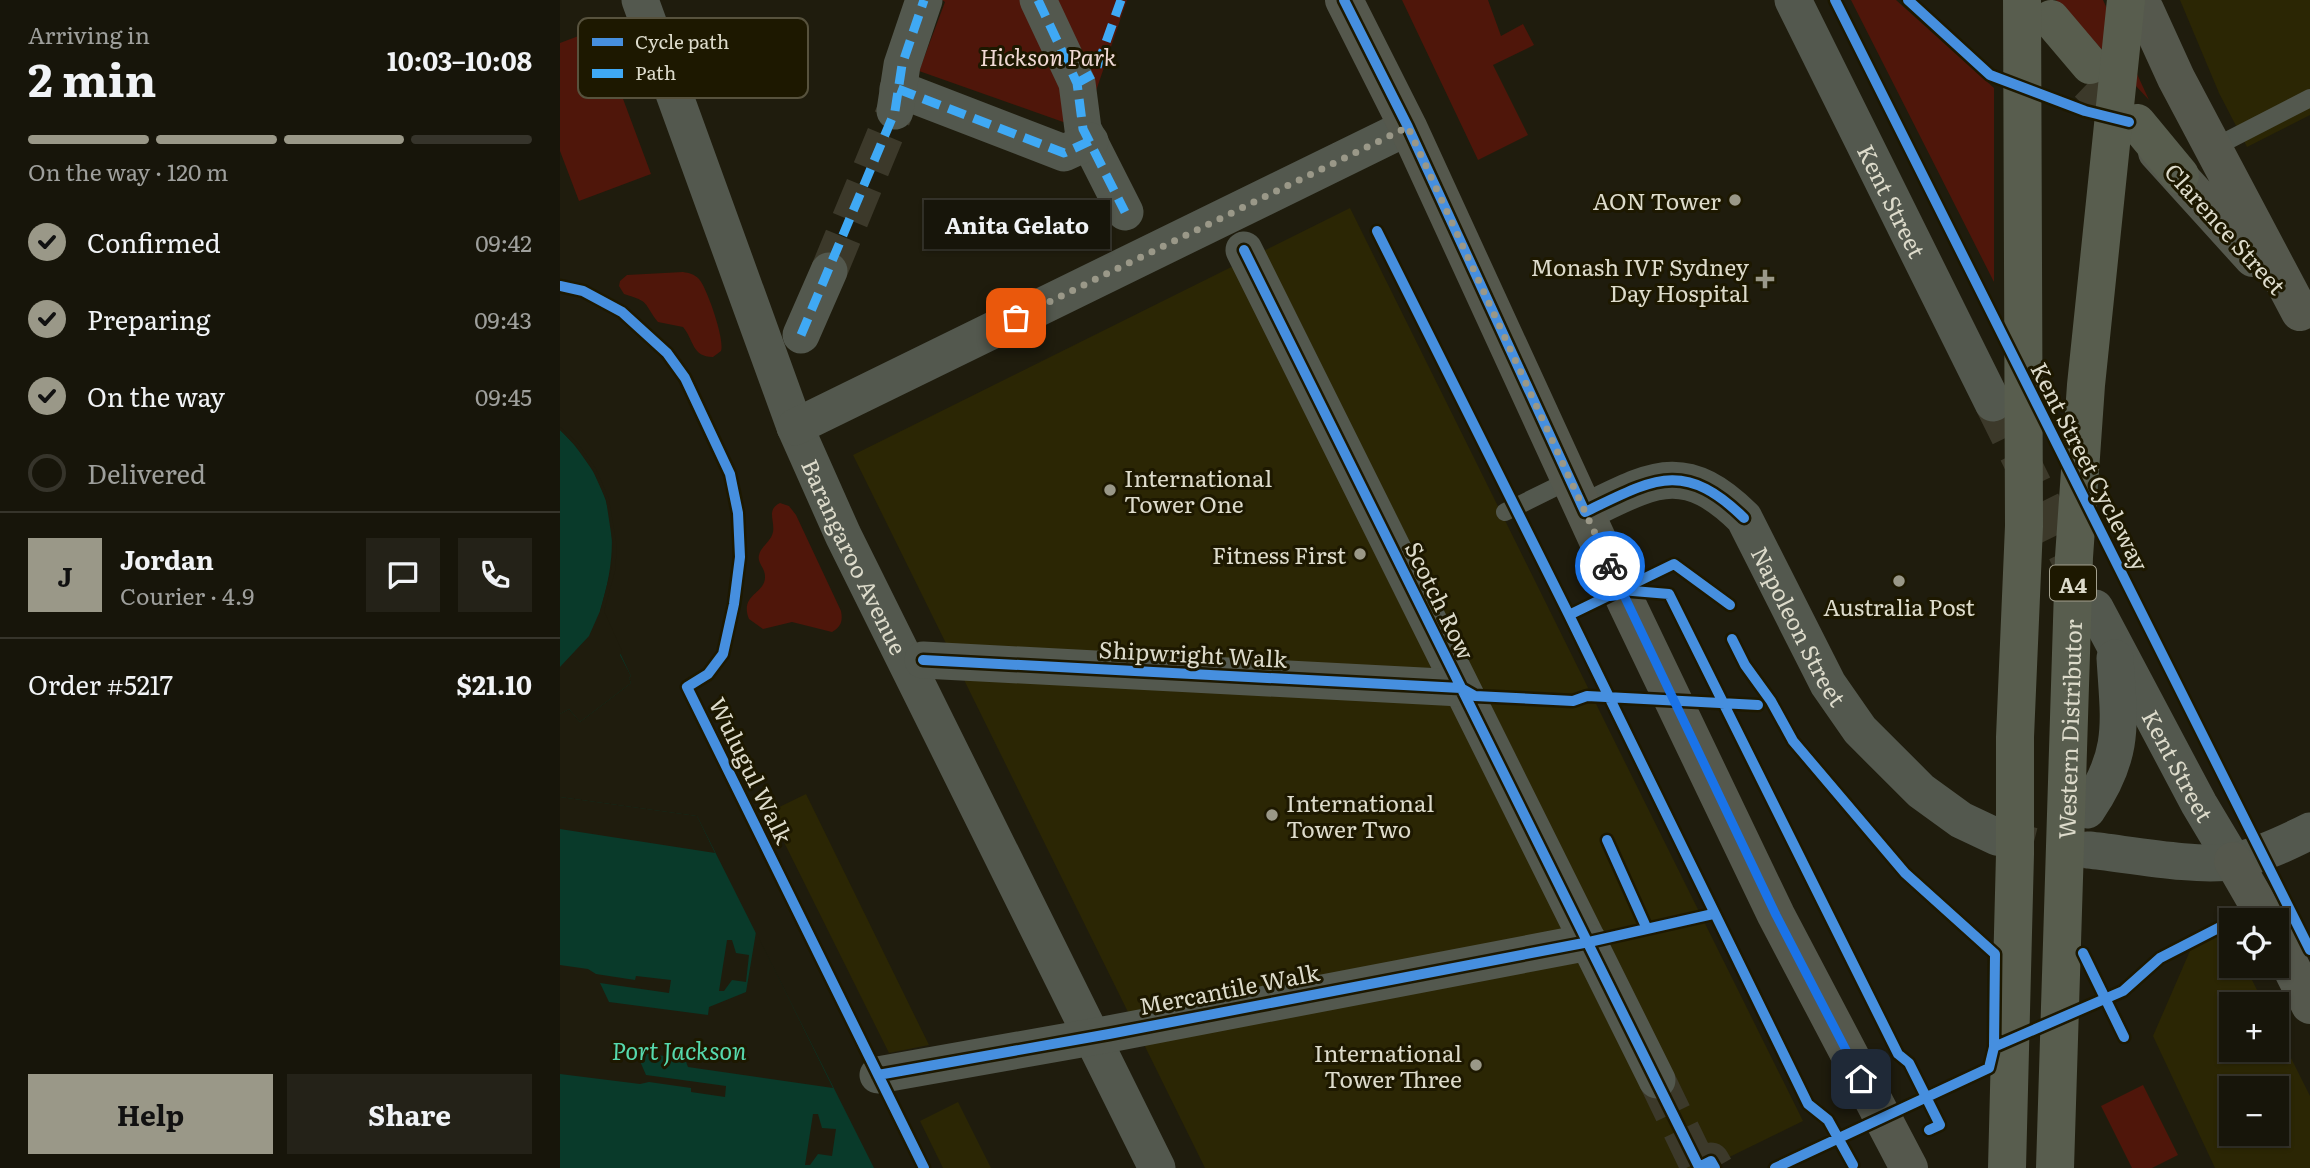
<!DOCTYPE html>
<meta charset="utf-8">
<style>
:root{--surface:#17150a;--page:#242218;--text:#f1f3f6;--muted:#9e9f9c;--line:#36342b;--accent:#9a9888}
body{margin:0;font-family:Literata,serif;background:var(--page);color:var(--text);height:100vh;display:flex;flex-direction:column;font-size:26px;white-space:nowrap}
*{box-sizing:border-box;margin:0}
p{font-size:23px;color:var(--muted)}
.icon{flex:none;width:38px;height:38px;fill:none;stroke:currentColor;stroke-width:2;stroke-linecap:round;stroke-linejoin:round}
.map{position:relative;flex:1;overflow:hidden}
.drawer{display:flex;flex-direction:column;background:var(--surface);width:560px}
.drawer>*{flex:none}
.tools{position:absolute;left:1659px;top:908px;display:grid;gap:14px}
.tools a{display:grid;place-items:center;width:70px;height:70px;border-radius:0px;background:var(--surface);box-shadow:0 2px 5px #0004,0 0 0 2px var(--line);font-size:35px}
.pin{position:absolute;display:grid;place-items:center;width:60px;height:60px;color:#fff;margin:-30px;border-radius:14px;box-shadow:0 4px 10px #0006}
.courier{position:absolute;display:grid;place-items:center;width:70px;height:70px;margin:-35px;border:5px solid #1a73e8;border-radius:50%;background:#fff;color:#222;box-shadow:0 2px 9px #0007}
.bubble{position:absolute;height:49px;border-radius:0px;background:var(--surface);box-shadow:0 2px 5px #0004,0 0 0 2px var(--line);font-size:23px;font-weight:700;line-height:49px;text-align:center}
.summary em{font-style:normal;font-weight:700}
.summary div{display:flex;flex-direction:column-reverse}
.summary{display:flex;align-items:center;justify-content:space-between;height:119px;padding:0 28px}
h1{font-size:46px;font-weight:700;line-height:52px}
.bar{display:grid;grid-template-columns:repeat(4,1fr);gap:10px 7px;align-content:center;height:84px;padding:0 28px}
.bar i{height:9px;border-radius:5px;background:var(--line)}
.bar .current{background:var(--accent)}
.bar p{grid-column:span 4}
.line{display:flex;align-items:center;gap:18px;padding:0 28px;border-top:2px solid var(--line)}
.line div{flex:1}
.round{display:grid;place-items:center;flex:none;width:74px;height:74px;border-radius:0px;background:var(--page)}
ol{padding:0 28px;list-style:none}
li{display:flex;align-items:center;gap:21px;height:77px}
li p{margin-inline-start:auto}
li .icon{padding:7px;border-radius:50%;background:var(--accent);color:#111;stroke-width:4}
li:last-child{color:var(--muted)}
li i{width:38px;height:38px;border:4px solid var(--line);border-radius:50%}
.action{display:flex;gap:14px;margin-top:auto;padding:14px 28px}
.action a{flex:1;height:80px;border-radius:0px;background:var(--accent);color:#111;font-size:28px;font-weight:700;line-height:80px;text-align:center}
.action a+a{background:var(--page);color:var(--text)}
main{display:flex;flex:1;min-height:0}
.map>svg:first-child{display:block}
.built{fill:#2b2604;fill-rule:evenodd}
.green{fill:#4f160a}
.water{fill:#093a2a}
.pier{fill:#1f1c0d}
.lines{fill:none;stroke-linecap:round;stroke-linejoin:round}
.street-tunnel{stroke:#3c392a;stroke-width:37;stroke-dasharray:37 18;stroke-linecap:butt}
.secondary-tunnel{stroke:#3c392a;stroke-width:38;stroke-dasharray:38 19;stroke-linecap:butt}
.lane{stroke:#53584e;stroke-width:18}
.street{stroke:#53584e;stroke-width:37}
.secondary{stroke:#55584d;stroke-width:38}
.highway{stroke:#585d4e;stroke-width:38}
.highway-bridge{stroke:#585d4e;stroke-width:38}
.quiet{stroke:#3fa9f5;stroke-width:9;stroke-dasharray:18 9;stroke-linecap:butt}
.cycleway-casing{stroke:#1d1800;stroke-width:15}
.cycleway{stroke:#468fdf;stroke-width:10}
.done{stroke:#9a9888;stroke-width:7;stroke-dasharray:0 12.6}
.route{stroke:#1a73e8;stroke-width:9}
.poi-dot{fill:#9a9888;stroke:#1d1800;stroke-width:2.5}
.labels{text-anchor:middle;dominant-baseline:central;stroke-width:6;stroke-linejoin:round;paint-order:stroke}
.shield{fill:#1d1800;stroke:#a3a08e;stroke-width:2}
.shield-label{font-size:21px;font-weight:bold;fill:#dddbcb}
.park-label{font-size:23px;font-style:italic;fill:#f0d9d4;stroke:#1d1800}
.poi-label{font-size:23px;fill:#dddbcb;stroke:#1d1800;text-anchor:end}
.street-label{font-size:23px;fill:#dddbcb;stroke:#1d1800}
.water-label{font-size:24px;font-style:italic;fill:#56d9ad;stroke:#1d1800}
.key{fill:#1d1800;stroke:#57523d;stroke-width:2}
.key-label{font-size:19px;fill:#dddbcb}
</style>
<main>
<section class="drawer">
<div class="summary"><div><h1>2 min</h1><p>Arriving in</p></div><em>10:03–10:08</em></div>
<div class="bar"><i class="current"></i><i class="current"></i><i class="current"></i><i></i><p>On the way · 120 m</p></div>
<ol>
<li><svg class="icon" aria-label="check" viewBox="0 0 24 24"><path d="M5 12l5 5 9-10"/></svg>Confirmed<p>09:42</p></li>
<li><svg class="icon" aria-label="check" viewBox="0 0 24 24"><path d="M5 12l5 5 9-10"/></svg>Preparing<p>09:43</p></li>
<li><svg class="icon" aria-label="check" viewBox="0 0 24 24"><path d="M5 12l5 5 9-10"/></svg>On the way<p>09:45</p></li>
<li><i></i>Delivered</li>
</ol>
<div class="line" style="height:126px"><b class="round" style="background:var(--accent);color:#111">J</b><div><b>Jordan</b><p>Courier · 4.9</p></div><a class="round"><svg class="icon" aria-label="chat" viewBox="0 0 24 24"><path d="M4 5h16v11H9l-5 4z"/></svg></a><a class="round"><svg class="icon" aria-label="phone" viewBox="0 0 24 24"><path d="M5 4h4l2 5-3 2q2 4 5 5l2-3 5 2v4C11 20 4 13 5 4z"/></svg></a></div>
<div class="line" style="height:91px"><div>Order #5217</div><b>$21.10</b></div>
<div class="action"><a>Help</a><a>Share</a></div>
</section>
<div class="map">
<svg width="1750" height="1168" viewBox="0 0 1750 1168">
<rect width="100%" height="100%" fill="#1f1c0d"/>
<path class="built" d="M1620 0H1750V115L1687 147 1659 93Z
M790 208 1243 1121 1147 1168H645L293 455Z
M246 794 369 1045 329 1053 209 812Z
M1667 931 1671 939V966H1685L1704 1004H1671V1050H1717V1030L1750 1096V1168H1655L1593 1036 1636 937ZM1671 1088H1717V1134H1671Z
M398 1102 431 1168H383L360 1121Z"/>
<path class="green" d="M382 0H567L523 129 359 71 385 2Z
M842 0H928L941 36 963 24 974 45 933 65 968 135 918 160Z
M1291 0H1336L1434 88V282Z
M1496 0H1543L1589 100Z
M37 29 91 174 19 201 0 151V43Z
M123 272C129 273 134 274 139 279 147 288 165 340 161 351L153 357C132 357 134 340 123 327L98 322C83 303 91 302 64 294L59 286 60 281 67 275Z
M220 503 229 506 236 515 281 611C283 621 281 627 272 632L232 622 203 629 189 619C179 594 206 594 205 576 205 568 197 563 199 555 201 546 211 542 213 532 215 520 206 510 220 503Z
M1583 1085 1618 1155 1592 1168H1572L1541 1106Z"/>
<path class="water" d="M0 430C56 484 62 540 40 611L71 676 69 678 71 683 20 722 9 709 0 714Z
M0 797 137 816 314 1168H0Z"/>
<path class="pier" d="M0 427 17 442 36 469 49 499 57 547 55 571 44 611 62 651 60 655 71 676 69 678 71 683 20 722 9 709 0 714V667L29 636 40 611 51 570 53 546 46 500 33 471 14 444 0 430Z
M0 797 137 816 155 853 0 829Z
M196 932 273 1088 128 1067 125 1059 76 1052 86 1075 166 1086 165 1097 131 1092V1088L89 1082 80 1084 0 1074V965L28 969 36 974 75 980 76 976 111 980 109 993 40 983 49 1002 148 1015 149 1007 186 992Z
M167 940H172L176 953 189 955 186 982 172 980 164 991H159Z
M253 1114H258L262 1128 276 1129 272 1156 258 1154 250 1165H245Z"/>
<g class="lines">
<path class="street-tunnel" d="M269 271 335 111
M1433 403 1518 576
M1437 837 1480 848 1529 850
M1097 1080 1139 1167 1151 1161 1155 1168"/>
<path class="secondary-tunnel" d="M1528 83 1575 128"/>
<path class="lane" d="M1653 148 1750 98
M945 512 1010 480"/>
<g class="street">
<path id="s1" d="M80 0 235 427 283 535 597 1168"/>
<path d="M478 0 517 83 523 129 565 212"/>
<path id="s2" d="M1233 0 1433 403"/>
<path d="M338 89 504 153 530 141"/>
<path d="M335 111 342 65 364 0"/>
<path d="M684 250 1097 1080"/>
<path d="M241 335 269 271"/>
<path d="M235 427 848 127"/>
<path id="s3" d="M1025 512C1092 480 1123 458 1184 518L1268 684 1300 730 1361 791 1401 820 1437 837"/>
<path id="s4" d="M1535 608 1639 804 1673 861"/>
<path d="M363 660 901 688"/>
<path d="M1527 810C1566 753 1559 723 1555 658"/>
<path d="M1529 850C1567 854 1639 868 1675 861 1701 855 1726 843 1750 831"/>
<path d="M318 1075 549 1034 1029 942"/>
</g>
<path class="secondary" d="M784 0 848 127 1067 604 1216 915 1349 1168
M1585 10 1616 78 1740 312
M1597 152 1693 258
M1673 861 1707 920
M1717 939 1750 1005"/>
<path class="highway" d="M1491 19 1530 65
M1577 123 1620 175"/>
<g class="highway-bridge">
<path d="M1447 1168 1455 854V737L1464 526 1462 0"/>
<path id="s5" d="M1495 1168 1514 557 1526 385 1566 0"/>
</g>
<path class="quiet" d="M478 0 517 83 523 129 565 212
M517 83 535 73 561 0
M338 89 504 153 530 141
M241 335 335 111 342 65 364 0"/>
<defs>
<path id="cycleway" d="M784 0 848 127 1025 512C1092 480 1123 458 1184 518
M1275 0 1750 950
M1348 0 1430 75 1525 111 1569 122
M817 231 1009 615
M684 250 1139 1167 1151 1161 1155 1168
M0 286 23 291 62 312 107 353 125 378 170 474 178 513 180 557 174 604 163 654 148 674 127 687 364 1168
M1061 590 1109 594 1338 1054 1349 1063 1380 1125 1369 1130
M1170 605 1114 564 1009 615 1248 1104 1268 1120 1293 1165
M1172 639 1185 665 1211 701 1233 741 1345 873 1435 954 1434 1047 1429 1068 1215 1168
M363 660 901 688 915 696 1013 701 1027 696 1198 705
M1047 840 1087 929
M1523 953 1564 1037
M1434 1047 1563 991 1600 958 1670 922
M318 1075 549 1034 1029 942 1153 914"/>
</defs>
<use href="#cycleway" class="cycleway-casing"/>
<use href="#cycleway" class="cycleway"/>
</g>
<g class="lines">
<path class="done" d="M456 318 848 127 1050 566"/>
<path class="route" d="M1050 566 1216 915 1301 1079"/>
</g>
<g class="poi-dot">
<circle cx="1175" cy="200" r="7"/>
<path d="M1201.5 268.5h7v7h7v7h-7v7h-7v-7h-7v-7h7z"/>
<circle cx="550" cy="490" r="7"/>
<circle cx="800" cy="554" r="7"/>
<circle cx="1339" cy="581" r="7"/>
<circle cx="712" cy="815" r="7"/>
<circle cx="916" cy="1065" r="7"/>
</g>
<g class="labels">
<rect class="shield" x="1490" y="565.5" width="46" height="35" rx="5"/>
<g class="shield-label">
<text x="1513" y="583">A4</text>
</g>
<g class="park-label">
<text x="488" y="56">Hickson Park</text>
</g>
<g class="poi-label">
<text x="1161" y="200">AON Tower</text>
<text x="1189" y="266">Monash IVF Sydney<tspan x="1189" dy="26">Day Hospital</tspan></text>
<text x="564" y="477" text-anchor="start">International<tspan x="564" dy="26">Tower One</tspan></text>
<text x="786" y="554">Fitness First</text>
<text x="1339" y="606" text-anchor="middle">Australia Post</text>
<text x="726" y="802" text-anchor="start">International<tspan x="726" dy="26">Tower Two</tspan></text>
<text x="902" y="1052">International<tspan x="902" dy="26">Tower Three</tspan></text>
</g>
<g class="street-label">
<text stroke="none"><textPath href="#s2" startOffset="224">Kent Street</textPath></text>
<text transform="translate(1666 228) rotate(48)">Clarence Street</text>
<text transform="translate(1531 466) rotate(63)">Kent Street Cycleway</text>
<text stroke="none"><textPath href="#s1" startOffset="597">Barangaroo Avenue</textPath></text>
<text transform="translate(881 600) rotate(64)">Scotch Row</text>
<text stroke="none"><textPath href="#s3" startOffset="298">Napoleon Street</textPath></text>
<text transform="translate(633 653) rotate(3)">Shipwright Walk</text>
<text stroke="none"><textPath href="#s5" startOffset="439">Western Distributor</textPath></text>
<text stroke="none"><textPath href="#s4" startOffset="178">Kent Street</textPath></text>
<text transform="translate(192 770) rotate(64)">Wulugul Walk</text>
<text transform="translate(669 988) rotate(-11)">Mercantile Walk</text>
</g>
<g class="water-label">
<text x="119" y="1049">Port Jackson</text>
</g>
</g>
<rect x="18" y="18" width="230" height="80" rx="10" class="key"/>
<rect x="32" y="38" width="31" height="8" fill="#468fdf"/>
<rect x="32" y="69" width="31" height="9" fill="#3fa9f5"/>
<g class="key-label">
<text x="75" y="49">Cycle path</text>
<text x="75" y="80">Path</text>
</g>
</svg>
<div class="tools">
<a><svg class="icon" aria-label="locate" viewBox="0 0 24 24"><circle cx="12" cy="12" r="6"/><path d="M12 2v4M12 18v4M2 12h4M18 12h4"/></svg></a>
<a>+</a>
<a>−</a>
</div>
<div class="pin" style="left:456px;top:318px;background:#ea580c"><svg class="icon" aria-label="bag" viewBox="0 0 24 24"><path d="M5 8h14l-1 12H6zM9 8a3 3 0 0 1 6 0"/></svg></div>
<div class="pin" style="left:1301px;top:1079px;background:#1f2937"><svg class="icon" aria-label="home" viewBox="0 0 24 24"><path d="M3 11l9-7 9 7M6 9v11h12V9"/></svg></div>
<div class="courier" style="left:1050px;top:566px"><svg class="icon" aria-label="bike" viewBox="0 0 24 24"><circle cx="6" cy="16" r="4"/><circle cx="18" cy="16" r="4"/><path d="M6 16l4-8h5l3 8M10 8l3 8H6M13 5h3"/></svg></div>
<div class="bubble" style="left:364px;top:200px;width:186px">Anita Gelato</div>
</div>
</main>
